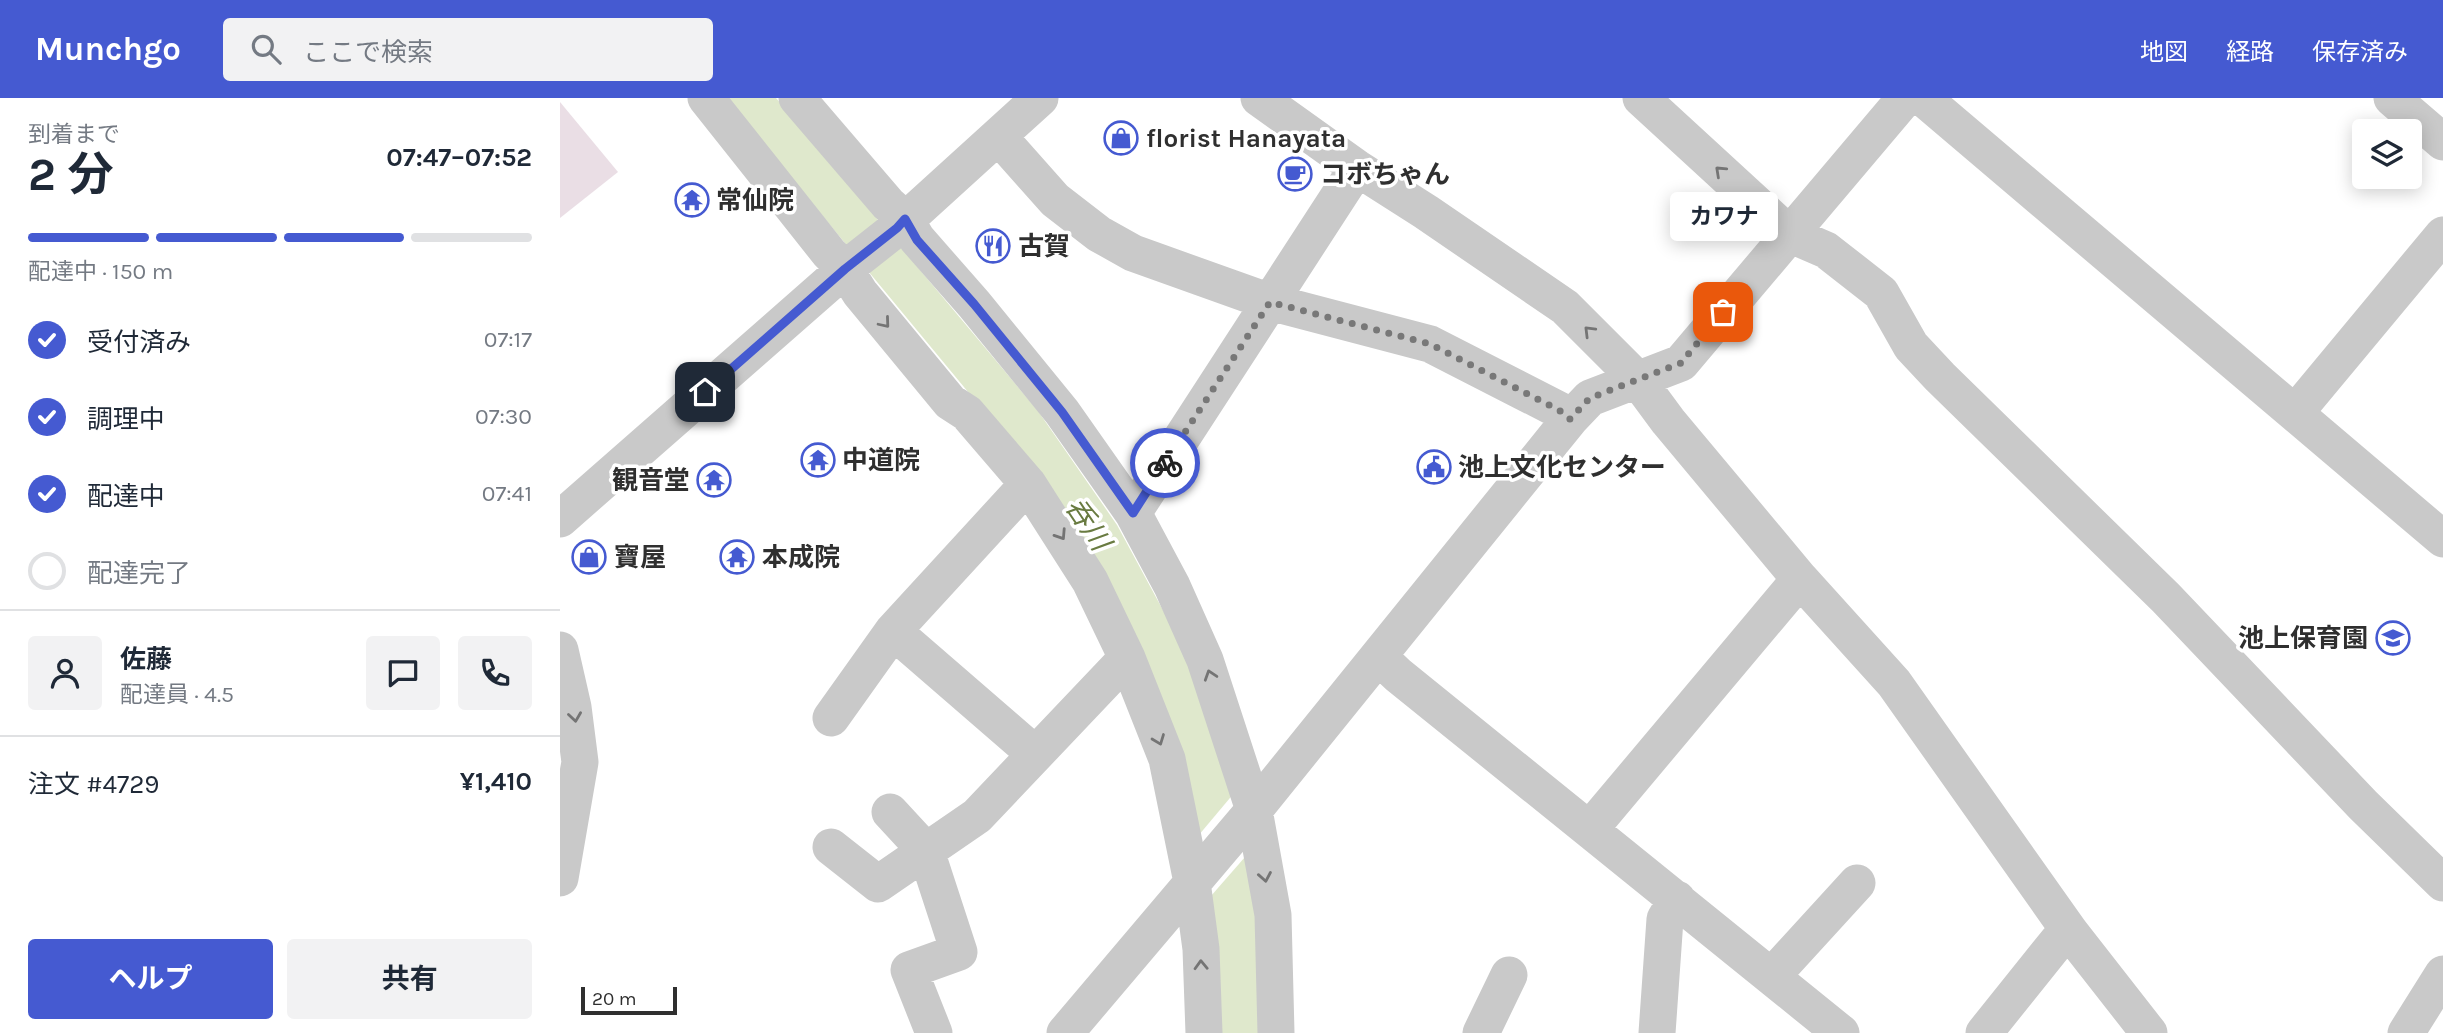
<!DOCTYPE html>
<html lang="ja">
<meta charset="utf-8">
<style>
:root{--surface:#fff;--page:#f2f2f3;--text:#1f2937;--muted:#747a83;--line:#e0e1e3;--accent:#455ad1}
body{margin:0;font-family:Karla,"Noto Sans JP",sans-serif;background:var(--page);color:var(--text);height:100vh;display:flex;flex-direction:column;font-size:26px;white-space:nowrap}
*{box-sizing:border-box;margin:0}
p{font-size:23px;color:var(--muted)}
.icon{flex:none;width:38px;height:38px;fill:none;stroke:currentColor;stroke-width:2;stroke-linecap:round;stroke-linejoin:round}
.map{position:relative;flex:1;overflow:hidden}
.side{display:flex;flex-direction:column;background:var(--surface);width:560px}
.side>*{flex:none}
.controls{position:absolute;left:1792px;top:21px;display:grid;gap:14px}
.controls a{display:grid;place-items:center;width:70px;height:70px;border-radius:7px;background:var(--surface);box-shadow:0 4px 18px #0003;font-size:35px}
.scale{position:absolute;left:21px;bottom:18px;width:96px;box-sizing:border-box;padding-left:7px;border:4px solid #2f2f2f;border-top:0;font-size:19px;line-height:24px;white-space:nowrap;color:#2f2f2f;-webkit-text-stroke:5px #fff;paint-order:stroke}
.pin{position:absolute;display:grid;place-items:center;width:60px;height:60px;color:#fff;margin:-30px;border-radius:14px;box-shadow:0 4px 10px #0006}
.courier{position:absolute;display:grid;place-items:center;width:70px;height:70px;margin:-35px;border:5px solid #455ad1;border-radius:50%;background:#fff;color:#222;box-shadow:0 2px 9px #0007}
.bubble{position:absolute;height:49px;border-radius:7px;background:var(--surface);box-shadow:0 4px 18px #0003;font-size:23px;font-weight:700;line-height:49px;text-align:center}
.head em{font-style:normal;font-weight:700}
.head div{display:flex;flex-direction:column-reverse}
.head{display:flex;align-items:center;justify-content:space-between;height:119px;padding:0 28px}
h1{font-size:46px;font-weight:700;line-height:52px}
.bar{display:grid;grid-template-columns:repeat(4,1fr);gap:10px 7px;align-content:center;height:84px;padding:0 28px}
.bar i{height:9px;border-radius:5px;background:var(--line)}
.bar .current{background:var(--accent)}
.bar p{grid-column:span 4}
.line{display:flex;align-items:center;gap:18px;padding:0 28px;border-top:2px solid var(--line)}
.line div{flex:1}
.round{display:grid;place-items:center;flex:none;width:74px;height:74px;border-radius:7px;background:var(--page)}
ol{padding:0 28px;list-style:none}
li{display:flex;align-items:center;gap:21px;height:77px}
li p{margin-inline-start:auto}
li .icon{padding:7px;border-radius:50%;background:var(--accent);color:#fff;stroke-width:4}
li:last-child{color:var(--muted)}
li i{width:38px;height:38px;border:4px solid var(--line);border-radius:50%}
.action{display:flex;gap:14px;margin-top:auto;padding:14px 28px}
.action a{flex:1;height:80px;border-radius:7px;background:var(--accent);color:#fff;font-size:28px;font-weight:700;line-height:80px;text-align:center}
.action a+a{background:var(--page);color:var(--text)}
header{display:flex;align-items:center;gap:42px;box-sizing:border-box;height:98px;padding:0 35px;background:var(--accent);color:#fff}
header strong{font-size:33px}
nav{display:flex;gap:38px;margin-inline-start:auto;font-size:24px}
.search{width:490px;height:63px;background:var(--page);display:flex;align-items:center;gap:18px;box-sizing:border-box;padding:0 24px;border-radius:7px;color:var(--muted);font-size:26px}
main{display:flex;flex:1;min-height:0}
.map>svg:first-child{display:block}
.green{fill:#eadee5}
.water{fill:#dfe8cc}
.pier{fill:#fff}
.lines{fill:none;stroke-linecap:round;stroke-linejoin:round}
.minor{stroke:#c9c9c9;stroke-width:37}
.oneway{stroke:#747474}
.done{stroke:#787878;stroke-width:7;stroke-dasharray:0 12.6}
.route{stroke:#455ad1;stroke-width:9}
.labels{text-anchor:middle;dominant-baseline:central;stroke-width:7;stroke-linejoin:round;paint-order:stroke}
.poi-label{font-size:26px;font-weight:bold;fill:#2f2f2f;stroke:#fff;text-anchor:start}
.water-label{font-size:28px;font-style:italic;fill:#697b41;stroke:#fff}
</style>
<header>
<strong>Munchgo</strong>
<div class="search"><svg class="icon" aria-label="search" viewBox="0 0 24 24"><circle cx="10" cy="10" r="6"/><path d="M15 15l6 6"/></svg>ここで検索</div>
<nav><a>地図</a><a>経路</a><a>保存済み</a></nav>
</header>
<main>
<section class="side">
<div class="head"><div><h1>2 分</h1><p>到着まで</p></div><em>07:47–07:52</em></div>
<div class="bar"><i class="current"></i><i class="current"></i><i class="current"></i><i></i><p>配達中 · 150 m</p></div>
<ol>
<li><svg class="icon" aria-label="check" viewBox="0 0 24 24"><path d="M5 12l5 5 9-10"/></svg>受付済み<p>07:17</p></li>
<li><svg class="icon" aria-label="check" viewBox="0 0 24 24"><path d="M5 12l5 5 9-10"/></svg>調理中<p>07:30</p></li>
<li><svg class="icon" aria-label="check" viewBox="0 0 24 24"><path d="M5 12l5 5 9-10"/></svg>配達中<p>07:41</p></li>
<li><i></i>配達完了</li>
</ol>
<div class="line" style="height:126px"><a class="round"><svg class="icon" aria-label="person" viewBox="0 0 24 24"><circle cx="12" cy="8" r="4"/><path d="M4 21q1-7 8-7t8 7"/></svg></a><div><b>佐藤</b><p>配達員 · 4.5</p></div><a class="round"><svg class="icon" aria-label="chat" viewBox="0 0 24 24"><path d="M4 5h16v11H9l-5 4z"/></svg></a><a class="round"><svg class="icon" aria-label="phone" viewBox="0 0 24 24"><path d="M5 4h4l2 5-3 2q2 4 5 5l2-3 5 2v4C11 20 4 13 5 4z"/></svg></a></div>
<div class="line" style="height:91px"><div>注文 #4729</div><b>¥1,410</b></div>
<div class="action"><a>ヘルプ</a><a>共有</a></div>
</section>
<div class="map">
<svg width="1883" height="935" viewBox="0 0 1883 935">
<rect width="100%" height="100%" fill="#fff"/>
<path class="green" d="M0 4 58 74 0 120Z"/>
<path class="water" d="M165 0H216L478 313 557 427 618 540 657 630 692 766 707 935H656L636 741 442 335Z"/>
<path class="pier" d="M680 688 692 751 644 806 633 744Z"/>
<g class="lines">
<path class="minor" d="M146 0 269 155 285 171 300 195 390 304 407 315 468 386 530 483 567 560 607 661 632 784 641 851 644 935
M237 0 328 106 345 121 357 141 414 206 502 314 573 415 612 488 645 562 694 712 713 817 716 935
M699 0 797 70 866 114 1005 209 1077 281 1108 323 1240 481 1334 585 1510 834 1589 935
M1081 0 1229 136 1266 152 1321 195 1351 248 1380 279 1606 500 1803 707 1883 785
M1363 0 1883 441
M1832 0 1883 44
M439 39 495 102 539 136 573 155 710 204 870 246 999 312 1010 321
M1735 315 1883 137
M573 415 797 70
M0 421 285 171 337 130 480 0
M333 533 475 656
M0 552 13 609 20 664 0 780
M819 559 838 577 1281 935
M271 620 333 533 468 386
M330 714 366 753 399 854 349 872 374 935
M1030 731 1240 481
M271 749 318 786 417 718 567 560
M1212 878 1297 785
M505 935 694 712 1010 321 1030 300 1121 265 1345 0
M921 935 949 877
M1097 935 1105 821 1117 801
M1424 935 1497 844 1510 834
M1846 935 1883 876"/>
</g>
<defs><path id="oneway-chevron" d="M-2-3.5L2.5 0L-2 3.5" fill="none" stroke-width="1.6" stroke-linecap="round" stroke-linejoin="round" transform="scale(1.75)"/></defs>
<g class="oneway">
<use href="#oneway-chevron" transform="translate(1160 73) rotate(-137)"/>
<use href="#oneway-chevron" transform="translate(325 225) rotate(50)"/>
<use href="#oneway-chevron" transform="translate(1029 233) rotate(-135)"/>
<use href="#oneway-chevron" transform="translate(501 437) rotate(57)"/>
<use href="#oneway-chevron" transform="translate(650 577) rotate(-108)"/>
<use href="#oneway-chevron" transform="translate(15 619) rotate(82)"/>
<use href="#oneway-chevron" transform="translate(599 642) rotate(69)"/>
<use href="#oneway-chevron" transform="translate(705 779) rotate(80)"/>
<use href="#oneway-chevron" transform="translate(641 867) rotate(-92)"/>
</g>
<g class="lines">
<path class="done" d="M605 365 710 204 870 246 999 312 1010 321 1030 300 1121 265 1163 214"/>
<path class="route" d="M145 294 285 171 337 130 345 121 357 142 414 206 502 314 573 415 605 365"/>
</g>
<defs>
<symbol id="shop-ring" viewBox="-11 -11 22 22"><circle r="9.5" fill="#fff" stroke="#455ad1" stroke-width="1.5"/><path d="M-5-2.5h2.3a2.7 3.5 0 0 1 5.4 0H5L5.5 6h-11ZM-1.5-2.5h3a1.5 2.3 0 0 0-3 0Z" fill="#455ad1"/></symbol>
<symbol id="cafe-ring" viewBox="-11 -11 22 22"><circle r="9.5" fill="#fff" stroke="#455ad1" stroke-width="1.5"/><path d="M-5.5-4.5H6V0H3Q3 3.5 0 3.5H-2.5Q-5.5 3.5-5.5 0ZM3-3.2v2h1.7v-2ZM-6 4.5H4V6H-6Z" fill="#455ad1"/></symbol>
<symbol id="temple-ring" viewBox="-11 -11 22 22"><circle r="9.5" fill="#fff" stroke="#455ad1" stroke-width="1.5"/><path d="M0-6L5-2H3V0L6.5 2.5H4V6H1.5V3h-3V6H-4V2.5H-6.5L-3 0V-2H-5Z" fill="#455ad1"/></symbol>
<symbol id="restaurant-ring" viewBox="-11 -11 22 22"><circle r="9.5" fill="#fff" stroke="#455ad1" stroke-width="1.5"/><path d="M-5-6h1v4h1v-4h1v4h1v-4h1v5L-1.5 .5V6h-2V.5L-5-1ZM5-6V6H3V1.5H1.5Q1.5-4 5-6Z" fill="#455ad1"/></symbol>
<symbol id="civic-ring" viewBox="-11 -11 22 22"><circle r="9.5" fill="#fff" stroke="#455ad1" stroke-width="1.5"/><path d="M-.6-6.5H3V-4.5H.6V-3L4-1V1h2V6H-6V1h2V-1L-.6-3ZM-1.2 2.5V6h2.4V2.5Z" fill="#455ad1"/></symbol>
<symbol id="school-ring" viewBox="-11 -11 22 22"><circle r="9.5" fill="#fff" stroke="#455ad1" stroke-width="1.5"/><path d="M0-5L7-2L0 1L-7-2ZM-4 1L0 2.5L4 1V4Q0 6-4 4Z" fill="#455ad1"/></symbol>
</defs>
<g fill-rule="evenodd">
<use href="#shop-ring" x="542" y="21" width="38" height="38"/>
<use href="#cafe-ring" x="716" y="57" width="38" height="38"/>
<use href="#temple-ring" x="113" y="83" width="38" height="38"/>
<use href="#restaurant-ring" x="414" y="129" width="38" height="38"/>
<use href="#temple-ring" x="239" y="343" width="38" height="38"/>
<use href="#civic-ring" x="855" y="350" width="38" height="38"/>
<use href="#temple-ring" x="135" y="363" width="38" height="38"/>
<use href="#shop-ring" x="10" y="440" width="38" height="38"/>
<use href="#temple-ring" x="158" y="440" width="38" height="38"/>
<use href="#school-ring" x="1814" y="521" width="38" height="38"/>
</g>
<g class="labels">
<g class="poi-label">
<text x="586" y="40">florist Hanayata</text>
<text x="760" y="76">コボちゃん</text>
<text x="156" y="102">常仙院</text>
<text x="458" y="148">古賀</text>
<text x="282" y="362">中道院</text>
<text x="898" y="369">池上文化センター</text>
<text x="130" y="382" text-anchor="end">観音堂</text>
<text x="54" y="459">寶屋</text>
<text x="202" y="459">本成院</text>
<text x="1808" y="540" text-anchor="end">池上保育園</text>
</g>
<g class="water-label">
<text transform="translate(528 426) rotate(56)">呑川</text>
</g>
</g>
</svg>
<div class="controls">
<a><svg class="icon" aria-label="layers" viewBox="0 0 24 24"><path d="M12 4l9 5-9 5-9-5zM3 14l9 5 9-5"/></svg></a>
</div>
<div class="scale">20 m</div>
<div class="pin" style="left:1163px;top:214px;background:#ea580c"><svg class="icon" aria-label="bag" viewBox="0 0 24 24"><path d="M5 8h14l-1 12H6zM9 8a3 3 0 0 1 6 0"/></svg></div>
<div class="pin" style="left:145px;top:294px;background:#1f2937"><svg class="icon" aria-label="home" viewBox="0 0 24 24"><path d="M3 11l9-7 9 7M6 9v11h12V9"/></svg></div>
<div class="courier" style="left:605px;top:365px"><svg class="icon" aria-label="bike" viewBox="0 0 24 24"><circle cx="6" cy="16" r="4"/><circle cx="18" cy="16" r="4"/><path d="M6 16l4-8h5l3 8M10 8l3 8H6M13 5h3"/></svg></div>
<div class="bubble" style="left:1110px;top:94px;width:108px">カワナ</div>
</div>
</main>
